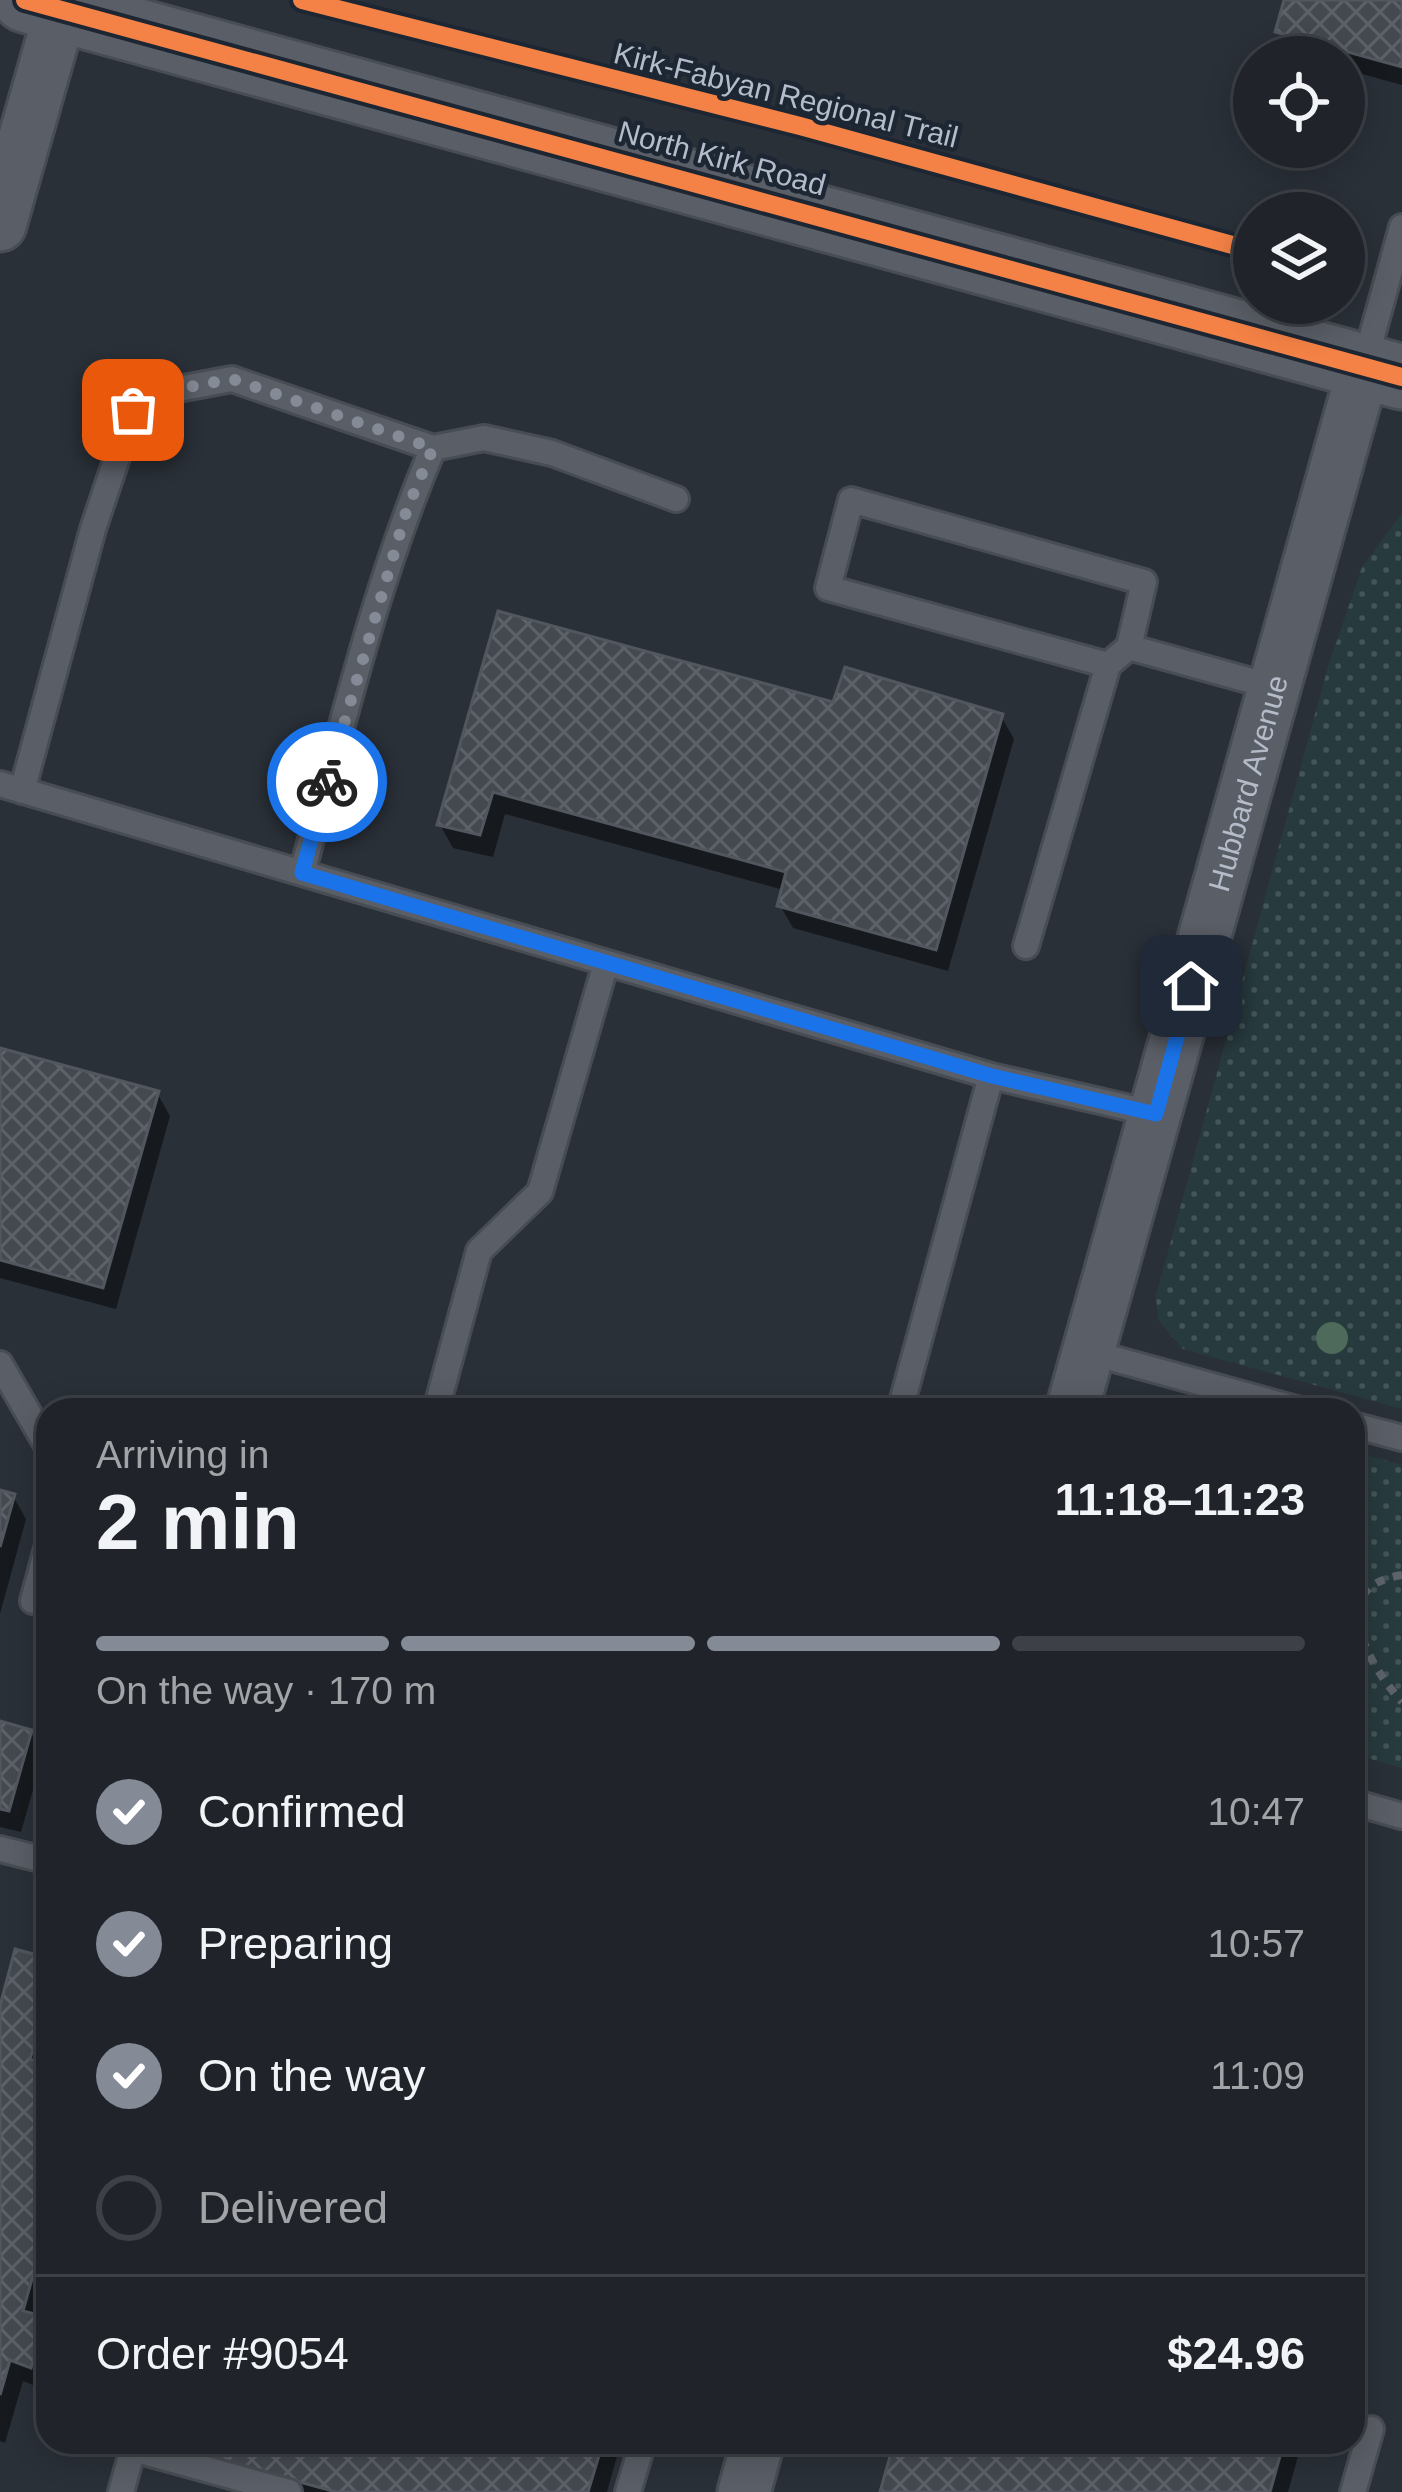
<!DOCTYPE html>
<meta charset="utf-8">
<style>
:root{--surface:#20242a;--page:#282c32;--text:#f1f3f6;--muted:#a2a4a8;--line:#3d4147;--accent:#848b96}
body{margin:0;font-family:Arial,sans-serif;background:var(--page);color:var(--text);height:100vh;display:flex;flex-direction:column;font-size:45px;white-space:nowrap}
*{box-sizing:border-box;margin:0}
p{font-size:39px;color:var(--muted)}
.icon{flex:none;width:66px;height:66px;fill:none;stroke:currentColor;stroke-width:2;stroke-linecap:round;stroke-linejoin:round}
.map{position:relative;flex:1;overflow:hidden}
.side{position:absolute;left:36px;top:1398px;width:1329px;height:1056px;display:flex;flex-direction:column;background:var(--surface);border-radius:36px;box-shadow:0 6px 30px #0003,0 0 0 3px var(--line)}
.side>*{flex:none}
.tools{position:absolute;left:1233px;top:36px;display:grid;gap:24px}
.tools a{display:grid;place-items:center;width:132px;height:132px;border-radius:50%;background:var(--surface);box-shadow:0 6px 30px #0003,0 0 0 3px var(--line);font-size:60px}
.pin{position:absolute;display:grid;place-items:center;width:102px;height:102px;color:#fff;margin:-51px;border-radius:24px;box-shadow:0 6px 18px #0006}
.courier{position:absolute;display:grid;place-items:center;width:120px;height:120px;margin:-60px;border:9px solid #1a73e8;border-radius:50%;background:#fff;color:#222;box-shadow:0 3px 15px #0007}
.head em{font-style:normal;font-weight:700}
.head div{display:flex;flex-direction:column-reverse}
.head{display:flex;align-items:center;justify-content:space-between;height:204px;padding:0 60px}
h1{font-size:78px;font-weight:700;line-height:90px}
.bar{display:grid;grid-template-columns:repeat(4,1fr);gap:18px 12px;align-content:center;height:144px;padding:0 60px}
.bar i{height:15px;border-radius:9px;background:var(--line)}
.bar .active{background:var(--accent)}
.bar p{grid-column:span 4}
.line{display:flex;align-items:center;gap:30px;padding:0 60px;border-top:3px solid var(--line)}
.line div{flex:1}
ol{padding:0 60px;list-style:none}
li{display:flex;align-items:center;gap:36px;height:132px}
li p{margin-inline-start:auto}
li .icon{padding:12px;border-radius:50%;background:var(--accent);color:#fff;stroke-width:4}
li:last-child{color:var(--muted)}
li i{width:66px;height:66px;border:6px solid var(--line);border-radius:50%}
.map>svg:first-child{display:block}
.grass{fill:url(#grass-dots)}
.shadow{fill:#0007}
.building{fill:url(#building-cross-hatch);stroke:#52575f;stroke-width:3}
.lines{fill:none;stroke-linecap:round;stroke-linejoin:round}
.service-casing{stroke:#484c53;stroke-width:30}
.minor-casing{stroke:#484c53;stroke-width:57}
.tertiary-casing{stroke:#484c53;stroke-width:69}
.path{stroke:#5d636a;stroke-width:8;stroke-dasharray:9 9;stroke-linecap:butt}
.service{stroke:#5a5e66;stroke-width:24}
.minor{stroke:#5a5e66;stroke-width:51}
.tertiary{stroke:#5a5e66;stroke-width:63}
.cycleway-casing{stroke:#1d2633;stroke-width:26}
.cycleway{stroke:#f48246;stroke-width:18}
.tree{fill:#4e6a5a}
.done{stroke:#848b96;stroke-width:12;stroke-dasharray:0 21.6}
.route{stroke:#1a73e8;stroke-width:15}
.labels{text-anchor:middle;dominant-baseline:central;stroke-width:9;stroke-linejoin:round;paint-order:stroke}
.street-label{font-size:30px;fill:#b4bcc9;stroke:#1d2633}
</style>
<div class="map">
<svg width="1402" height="2492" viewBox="0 0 1402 2492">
<defs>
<pattern id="grass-dots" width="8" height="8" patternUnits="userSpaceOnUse" patternTransform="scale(3)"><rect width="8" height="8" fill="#273a3e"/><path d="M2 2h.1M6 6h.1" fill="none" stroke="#445559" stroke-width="1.8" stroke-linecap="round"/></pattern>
<pattern id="building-cross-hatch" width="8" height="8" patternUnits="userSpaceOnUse" patternTransform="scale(3)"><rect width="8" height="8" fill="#444950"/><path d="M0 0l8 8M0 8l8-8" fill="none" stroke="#5d6168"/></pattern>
</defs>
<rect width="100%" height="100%" fill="#2a3038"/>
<path class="grass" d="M1402 513V1409L1183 1349 1158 1320 1156 1296 1328 667 1362 567Z
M1353 1451 1402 1465V1768L1353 1754Z"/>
<path class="shadow" d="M1287 0H1402V85L1344 69V57L1292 54 1278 31Z
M500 615 835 706 1001 716 1014 739 948 971 793 928 780 905 784 890 505 814 493 857 453 848 440 825Z
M0 1051 157 1093 170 1116 116 1309 0 1278Z
M0 1493 13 1496 26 1519 0 1614Z
M0 1724 30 1732 43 1755 21 1832 0 1827Z
M48 1961V2287L39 2318 48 2326V2374L43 2389 23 2381 5 2443 0 2441V2018Z
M201 2442H621L607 2492H271L212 2475 198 2452Z
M897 2442H1302L1288 2492H883Z"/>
<path class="building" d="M1284 0H1402V67L1275 32Z
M498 611 833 702 845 667 1003 714 936 950 777 906 786 872 493 792 480 835 437 825Z
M0 1048 159 1091 103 1288 0 1260Z
M0 1490 15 1494 0 1547Z
M0 1721 32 1730 9 1811 0 1809Z
M15 1949 48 1958V1999L30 2059 48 2065V2222L23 2311 46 2317 31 2368 10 2360 0 2395V2006Z
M198 2442H603L588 2492H336L195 2453Z
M894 2442H1284L1270 2492H880Z"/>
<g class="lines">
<defs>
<path id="service" d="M1364 365 1402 227
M1129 647 1144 582 851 500 828 588 1108 665 1129 647 1273 687
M0 784 991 1076 1156 1114
M22 791 93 529 133 410 173 390 232 379 433 448
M302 873C341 731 375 584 433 448L484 438 552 453 676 499
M1026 946 1108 665
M1089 1352 1300 1410
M0 1364 48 1447
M436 1410 479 1251 540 1192 606 963
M900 1410 991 1076
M1353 1425 1402 1438
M33 1601 48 1545
M1353 1802 1402 1816
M0 1849 48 1861
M133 2449 289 2492
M121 2492 135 2442
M628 2492 643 2442
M1353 2492 1371 2429"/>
<g id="minor">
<path d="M0 225 61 10"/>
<path id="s1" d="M1072 1410 1364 367"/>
<path d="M744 2492 758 2442"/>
</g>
<path id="tertiary" d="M25 0 1402 377"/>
</defs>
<use href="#service" class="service-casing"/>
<use href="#minor" class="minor-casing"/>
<use href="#tertiary" class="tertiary-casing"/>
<path class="path" d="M1402 1575C1321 1587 1371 1668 1402 1702"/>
<use href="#service" class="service"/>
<use href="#minor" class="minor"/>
<use href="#tertiary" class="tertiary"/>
<defs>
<path id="cycleway" d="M25 0 1402 377
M302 0 800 126 1254 251"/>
</defs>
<use href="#cycleway" class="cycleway-casing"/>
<use href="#cycleway" class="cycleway"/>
</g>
<circle class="tree" cx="1332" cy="1338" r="16"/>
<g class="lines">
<path class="done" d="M133 410 173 390 232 379 433 448 407 509 327 782"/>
<path class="route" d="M327 782 302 873 992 1076 1156 1114 1191 986"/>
</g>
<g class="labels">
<g class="street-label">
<text transform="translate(786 95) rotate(14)">Kirk-Fabyan Regional Trail</text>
<text transform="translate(722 158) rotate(15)">North Kirk Road</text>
<text stroke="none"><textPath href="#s1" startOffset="651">Hubbard Avenue</textPath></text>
</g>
</g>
</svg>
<div class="tools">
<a><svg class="icon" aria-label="locate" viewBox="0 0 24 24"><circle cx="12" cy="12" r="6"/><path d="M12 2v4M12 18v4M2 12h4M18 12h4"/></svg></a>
<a><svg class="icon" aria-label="layers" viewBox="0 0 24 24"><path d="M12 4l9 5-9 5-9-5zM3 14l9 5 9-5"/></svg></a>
</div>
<div class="pin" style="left:133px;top:410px;background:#ea580c"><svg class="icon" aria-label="bag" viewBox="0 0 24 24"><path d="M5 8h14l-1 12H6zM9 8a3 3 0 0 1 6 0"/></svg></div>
<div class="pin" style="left:1191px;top:986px;background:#1f2937"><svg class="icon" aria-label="home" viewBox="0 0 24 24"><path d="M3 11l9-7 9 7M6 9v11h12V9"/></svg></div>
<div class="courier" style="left:327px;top:782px"><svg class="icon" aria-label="bike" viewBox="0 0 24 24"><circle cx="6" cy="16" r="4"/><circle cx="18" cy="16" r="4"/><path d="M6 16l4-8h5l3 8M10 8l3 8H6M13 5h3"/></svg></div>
<section class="side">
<div class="head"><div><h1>2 min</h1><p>Arriving in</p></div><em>11:18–11:23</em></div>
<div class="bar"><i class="active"></i><i class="active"></i><i class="active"></i><i></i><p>On the way · 170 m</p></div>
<ol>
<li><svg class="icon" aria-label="check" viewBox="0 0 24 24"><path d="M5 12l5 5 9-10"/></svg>Confirmed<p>10:47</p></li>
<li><svg class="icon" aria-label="check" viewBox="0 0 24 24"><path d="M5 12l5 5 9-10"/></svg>Preparing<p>10:57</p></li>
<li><svg class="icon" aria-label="check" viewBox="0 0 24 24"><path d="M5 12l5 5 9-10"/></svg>On the way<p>11:09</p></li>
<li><i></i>Delivered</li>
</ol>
<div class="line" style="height:156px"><div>Order #9054</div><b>$24.96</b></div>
</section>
</div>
